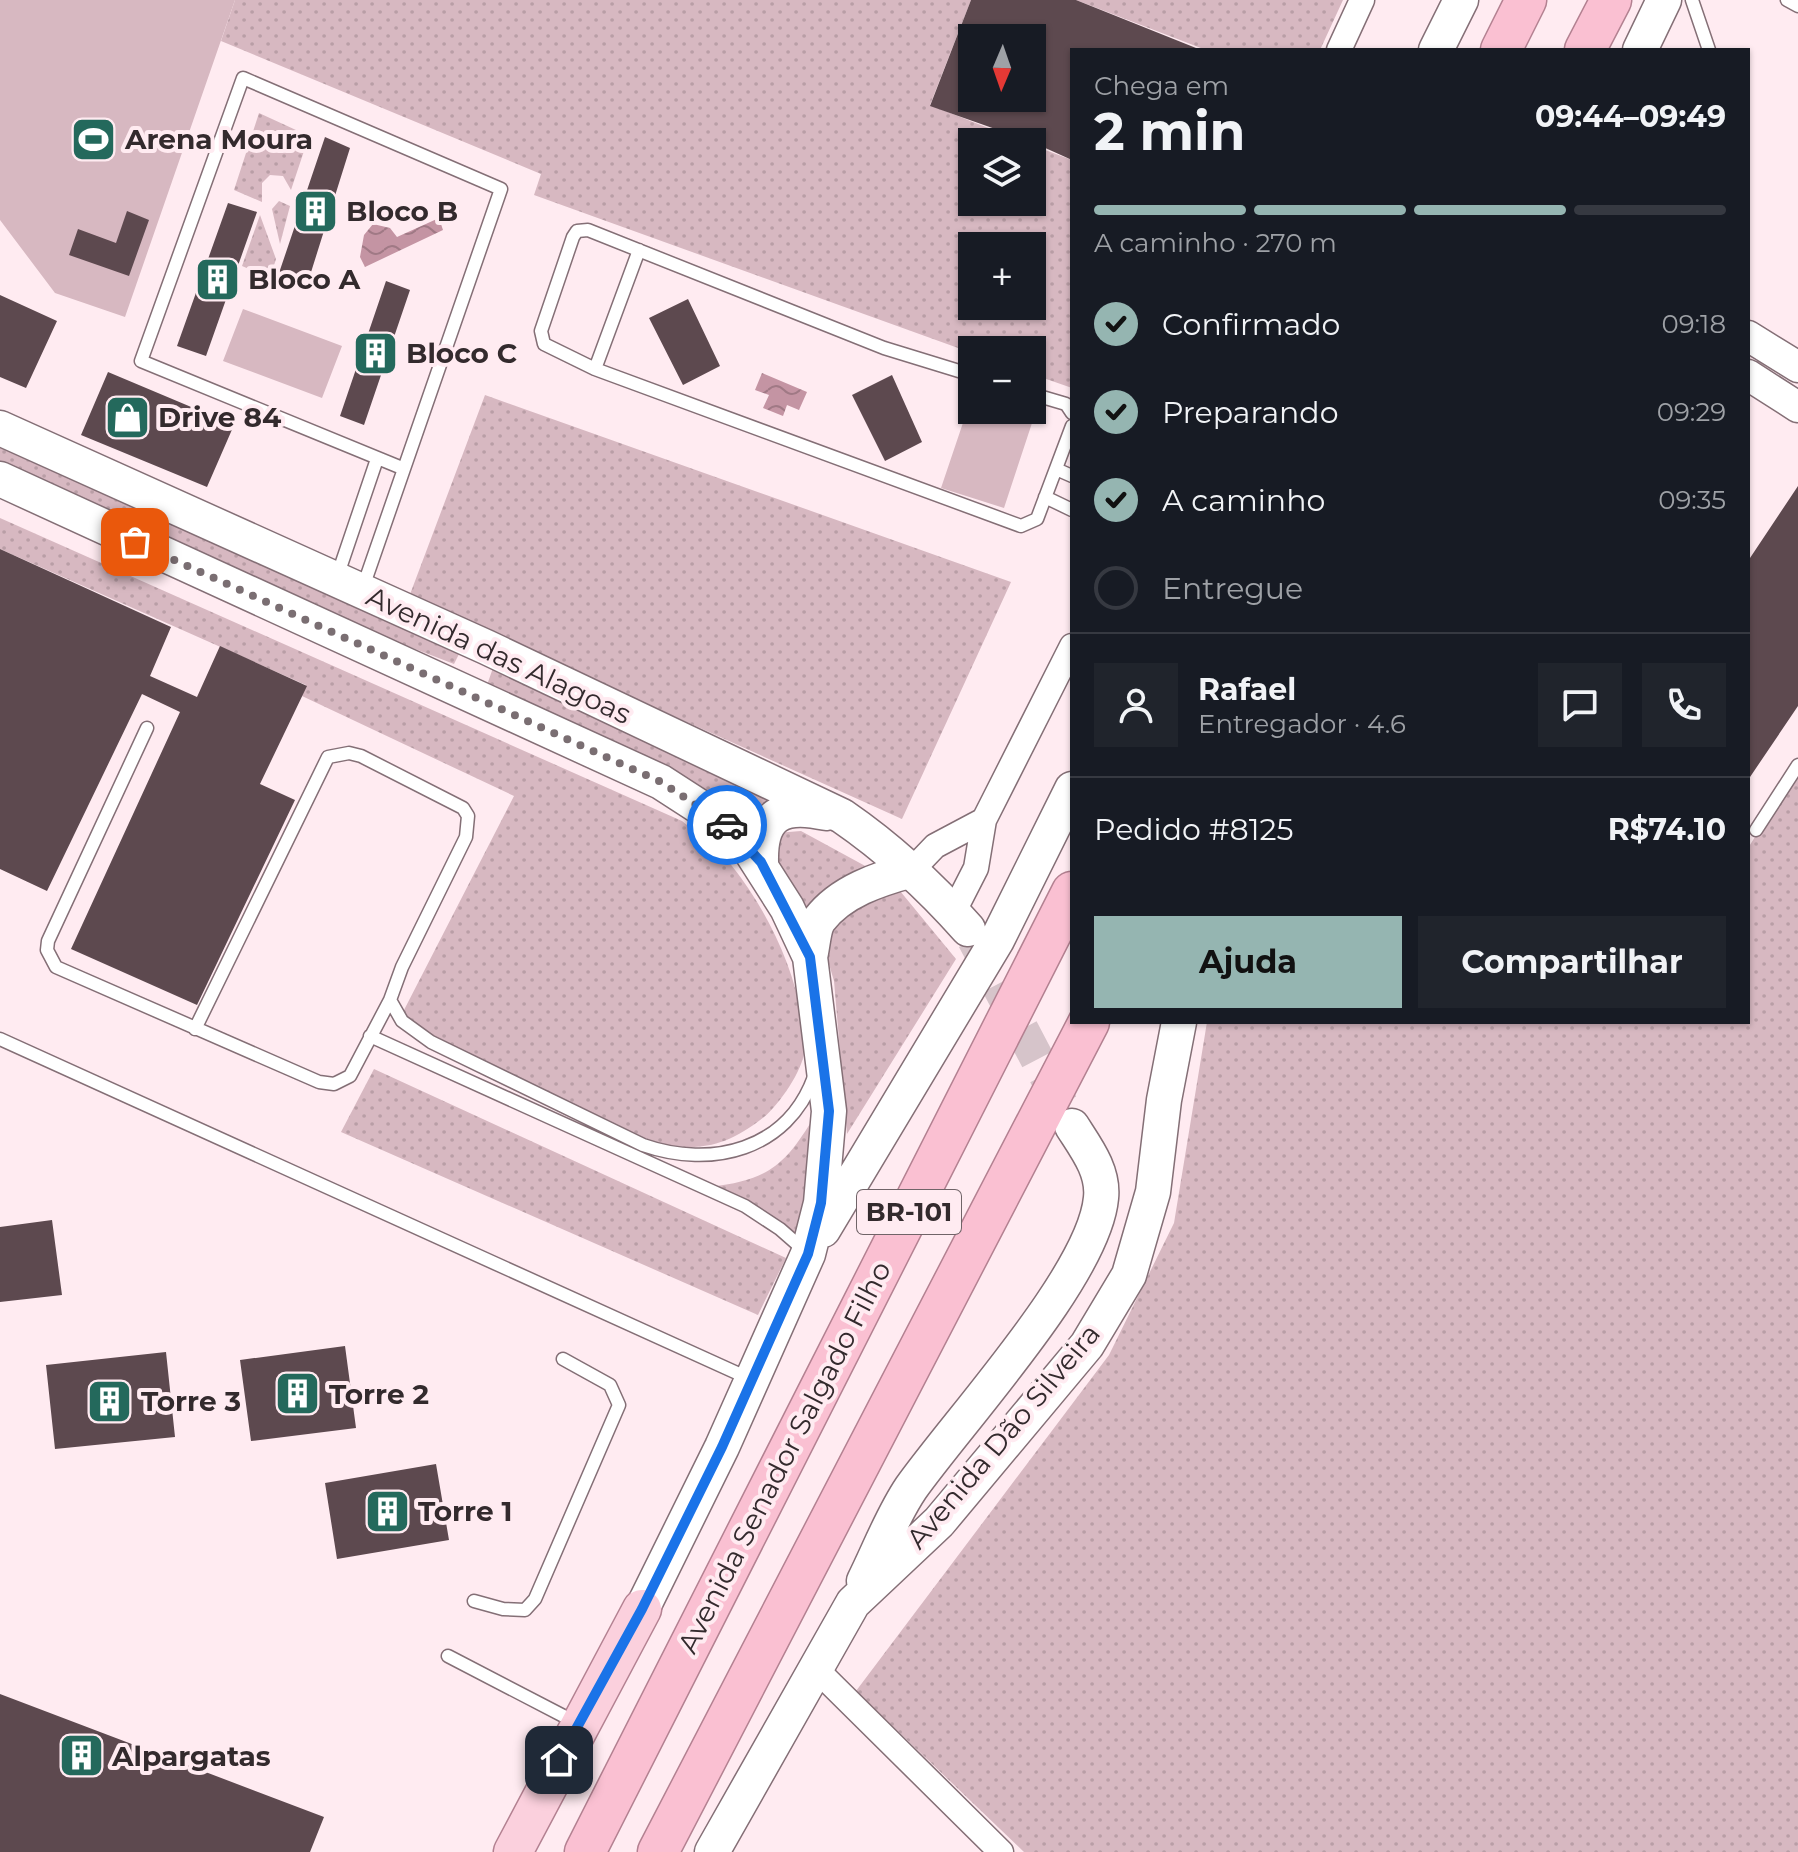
<!DOCTYPE html>
<html lang="pt">
<meta charset="utf-8">
<style>
:root{--surface:#171b24;--page:#20242c;--text:#f1f3f6;--muted:#9ea1a6;--line:#363941;--accent:#95b5b1}
body{margin:0;font-family:Montserrat,sans-serif;background:var(--page);color:var(--text);height:100vh;display:flex;flex-direction:column;font-size:30px;white-space:nowrap}
*{box-sizing:border-box;margin:0}
p{font-size:26px;color:var(--muted)}
.icon{flex:none;width:44px;height:44px;fill:none;stroke:currentColor;stroke-width:2;stroke-linecap:round;stroke-linejoin:round}
.map{position:relative;flex:1;overflow:hidden}
.sheet{position:absolute;left:1070px;top:48px;width:680px;height:976px;display:flex;flex-direction:column;background:var(--surface);border-radius:0px;box-shadow:0 2px 6px #0004}
.sheet>*{flex:none}
.needle{width:52px;rotate:182deg}
.controls{position:absolute;left:958px;top:24px;display:grid;gap:16px}
.controls a{display:grid;place-items:center;width:88px;height:88px;border-radius:0px;background:var(--surface);box-shadow:0 2px 6px #0004;font-size:40px}
.pin{position:absolute;display:grid;place-items:center;width:68px;height:68px;color:#fff;margin:-34px;border-radius:16px;box-shadow:0 4px 12px #0006}
.courier{position:absolute;display:grid;place-items:center;width:80px;height:80px;margin:-40px;border:6px solid #1a73e8;border-radius:50%;background:#fff;color:#222;box-shadow:0 2px 10px #0007}
.summary em{font-style:normal;font-weight:700}
.summary div{display:flex;flex-direction:column-reverse}
.summary{display:flex;align-items:center;justify-content:space-between;height:136px;padding:0 24px}
h1{font-size:52px;font-weight:700;line-height:60px}
.bar{display:grid;grid-template-columns:repeat(4,1fr);gap:12px 8px;align-content:center;height:96px;padding:0 24px}
.bar i{height:10px;border-radius:6px;background:var(--line)}
.bar .active{background:var(--accent)}
.bar p{grid-column:span 4}
.line{display:flex;align-items:center;gap:20px;padding:0 24px;border-top:2px solid var(--line)}
.line div{flex:1}
.round{display:grid;place-items:center;flex:none;width:84px;height:84px;border-radius:0px;background:var(--page)}
ol{padding:0 24px;list-style:none}
li{display:flex;align-items:center;gap:24px;height:88px}
li p{margin-inline-start:auto}
li .icon{padding:8px;border-radius:50%;background:var(--accent);color:#111;stroke-width:4}
li:last-child{color:var(--muted)}
li i{width:44px;height:44px;border:4px solid var(--line);border-radius:50%}
.button{display:flex;gap:16px;margin-top:auto;padding:16px 24px}
.button a{flex:1;height:92px;border-radius:0px;background:var(--accent);color:#111;font-size:32px;font-weight:700;line-height:92px;text-align:center}
.button a+a{background:var(--page);color:var(--text)}
.map>svg:first-child{display:block}
.grass{fill:url(#grass-dots);fill-rule:evenodd}
.pitch{fill:#d7b8c1}
.water{fill:url(#water-waves)}
.building{fill:#5d494f;fill-rule:evenodd}
.lines{fill:none;stroke-linecap:round;stroke-linejoin:round}
.secondary-tunnel{stroke:#d6c4ca;stroke-width:34;stroke-dasharray:34 17;stroke-linecap:butt}
.service-casing{stroke:#846f76;stroke-width:15}
.minor-casing{stroke:#846f76;stroke-width:27}
.tertiary-casing{stroke:#846f76;stroke-width:33}
.secondary-casing{stroke:#846f76;stroke-width:37}
.primary-casing{stroke:#b38191;stroke-width:41}
.trunk-casing{stroke:#b38191;stroke-width:43}
.service{stroke:#fff;stroke-width:12}
.minor{stroke:#fff;stroke-width:24}
.tertiary{stroke:#fff;stroke-width:30}
.secondary{stroke:#fff;stroke-width:34}
.primary{stroke:#fbd0dd;stroke-width:38}
.trunk{stroke:#fac0d2;stroke-width:40}
.done{stroke:#7a6e72;stroke-width:8;stroke-dasharray:0 14.4}
.route{stroke:#1a73e8;stroke-width:10}
.labels{text-anchor:middle;dominant-baseline:central;stroke-width:8;stroke-linejoin:round;paint-order:stroke}
.shield{fill:#ffebf1;stroke:#706468;stroke-width:2}
.shield-label{font-size:26px;font-weight:bold;fill:#332a2d}
.poi-label{font-size:28px;font-weight:bold;fill:#332a2d;stroke:#ffebf1;text-anchor:start}
.street-label{font-size:28px;fill:#332a2d;stroke:#ffebf1}
</style>
<div class="map">
<svg width="1798" height="1852" viewBox="0 0 1798 1852">
<defs>
<pattern id="grass-dots" width="8" height="8" patternUnits="userSpaceOnUse" patternTransform="scale(2)"><rect width="8" height="8" fill="#d7b8c1"/><path d="M2 2h.1M6 6h.1" fill="none" stroke="#b99ea6" stroke-width="1.8" stroke-linecap="round"/></pattern>
<pattern id="water-waves" width="16" height="10" patternUnits="userSpaceOnUse" patternTransform="scale(2)"><rect width="16" height="10" fill="#c494a3"/><path d="M0 5q4-4 8 0t8 0" fill="none" stroke="#a07985"/></pattern>
</defs>
<rect width="100%" height="100%" fill="#ffebf1"/>
<path class="grass" d="M235 0H971L930 105 1024 142H972V202H1032V145L1072 160V388L1032 374V350L972 353 534 195 541 174 221 41ZM972 246H1032V306H972Z
M1076 0H1343L1320 50H1206Z
M259 113 309 136 291 190 283 176 270 175 262 183V202L234 190Z
M279 201 290 206 280 244 272 209Z
M260 215 276 259 270 278 242 266Z
M485 395 1011 582 902 819 409 597Z
M0 441 462 648 454 664 366 630 0 468Z
M0 518 682 821C699 835 719 849 732 866 771 915 805 987 804 1051 804 1069 778 1106 764 1117 727 1146 703 1151 657 1145L415 1039 403 1012 514 796 302 696 306 685 0 549Z
M495 662 775 802 747 825 486 688Z
M1798 769V1852H1024L856 1691 1109 1355 1174 1223 1207 1022H1748V848Z
M801 831 891 880 956 959 847 1134 834 981 824 947 771 847 776 833Z
M374 1069 786 1258 758 1315 341 1132Z
M811 1122 814 1171 794 1241 710 1187C765 1180 783 1168 811 1122Z"/>
<path class="pitch" d="M0 0H235L125 317 55 293 0 220Z
M243 309 342 346 322 398 223 361Z
M970 402 972 410H993L1032 423 1004 508 941 488Z"/>
<path class="water" d="M439 218 443 230 365 267 360 257 364 235 373 224 390 228 397 237Z
M762 373 807 392 799 410 787 405 783 416 763 408 769 395 755 390Z"/>
<path class="building" d="M971 0H1076L1201 50H1072V160L1032 142 930 106ZM972 38H1032V98H972Z
M325 137 350 148 307 285 279 273Z
M228 203 257 212 206 356 177 346Z
M127 211 149 220 129 276 69 255 78 229 116 243Z
M386 281 410 290 364 425 340 416Z
M0 295 57 321 26 388 0 377Z
M688 299 720 366 683 385 649 318Z
M108 372 234 425 207 487 81 435Z
M892 375 922 442 885 461 852 395Z
M1798 486V706L1748 780V561Z
M0 549 171 627 150 676 197 697 220 646 307 686 260 784 295 800 197 1005 71 949 180 712 142 694 47 891 0 869Z
M52 1220 62 1295 0 1302V1227Z
M345 1346 356 1428 251 1441 240 1360Z
M166 1352 175 1437 55 1449 46 1365Z
M436 1464 449 1540 337 1559 325 1483Z
M0 1694 324 1817 310 1852H0Z"/>
<g class="lines">
<path class="secondary-tunnel" d="M974 939 1063 1108"/>
<defs>
<path id="service" d="M1692 0 1709 50
M1787 0 1798 6
M595 369 639 250
M972 375 884 348 588 230 577 231 573 237 541 331 544 344 595 369 1021 526 1037 519 1072 426
M1032 394 1066 404 1072 413
M1056 469 1072 476
M1045 497 1072 510
M337 577 377 459
M362 590 501 189 243 78 141 361 402 468
M147 728 48 941 47 950 56 967 319 1082 334 1084 350 1076 390 1000 402 967 466 837 468 816 463 808 361 756 349 753 328 757 195 1029
M1756 830 1798 765
M390 1000 402 1021 431 1042 643 1145C712 1169 787 1150 814 1077
M370 1036 745 1206 780 1229 804 1250
M0 1039 748 1378
M474 1601 503 1609 525 1610 535 1599 619 1405 610 1385 563 1359
M448 1656 577 1723"/>
<path id="minor" d="M1339 50 1362 0
M912 870 935 846 984 820
M953 913 976 868 984 820 1072 646
M815 1668 1001 1852"/>
<path id="tertiary" d="M1748 336 1798 367
M1748 375 1798 407"/>
<path id="secondary" d="M1436 50 1461 0
M1640 50 1664 0
M0 428 486 647 842 816C890 849 929 885 968 929
M0 479 661 782 726 824 745 842 787 908 810 957 829 1111 821 1203 808 1254 722 1447 642 1609
M761 862C760 815 781 803 826 813
M810 957C813 946 813 929 819 920 841 891 879 879 912 870
M823 1230 997 940 1072 789
M864 1581C879 1551 892 1516 911 1488 960 1419 1094 1275 1101 1198 1104 1171 1086 1148 1072 1126
M712 1852 853 1603 939 1522 1087 1345 1129 1275 1153 1192 1164 1100 1179 1022"/>
<path id="primary" d="M513 1852 642 1609"/>
<path id="trunk" d="M1501 50 1526 0
M1585 50 1611 0
M585 1852 1072 892
M658 1852 1089 1022"/>
</defs>
<use href="#service" class="service-casing"/>
<use href="#minor" class="minor-casing"/>
<use href="#tertiary" class="tertiary-casing"/>
<use href="#secondary" class="secondary-casing"/>
<use href="#primary" class="primary-casing"/>
<use href="#trunk" class="trunk-casing"/>
<use href="#service" class="service"/>
<use href="#minor" class="minor"/>
<use href="#tertiary" class="tertiary"/>
<use href="#secondary" class="secondary"/>
<use href="#primary" class="primary"/>
<use href="#trunk" class="trunk"/>
</g>
<g class="lines">
<path class="done" d="M135 542 661 782 727 825"/>
<path class="route" d="M559 1760 642 1609 722 1447 808 1254 821 1203 829 1111 810 957 761 862 727 825"/>
</g>
<defs>
<symbol id="stadium-square" viewBox="-11 -11 22 22"><rect x="-9" y="-9" width="18" height="18" rx="4" fill="#24695c" stroke="#ffebf1"/><path d="M0-5a6.5 5 0 1 0 0 10a6.5 5 0 1 0 0-10ZM-3.5-1.8h7v3.6h-7Z" fill="#fff"/></symbol>
<symbol id="building-square" viewBox="-11 -11 22 22"><rect x="-9" y="-9" width="18" height="18" rx="4" fill="#24695c" stroke="#ffebf1"/><path d="M-4-6H4V6H1V3H-1V6H-4ZM-2.5-4.3h1.7v1.8h-1.7ZM.8-4.3h1.7v1.8H.8ZM-2.5-1h1.7V.8h-1.7ZM.8-1h1.7V.8H.8Z" fill="#fff"/></symbol>
<symbol id="shop-square" viewBox="-11 -11 22 22"><rect x="-9" y="-9" width="18" height="18" rx="4" fill="#24695c" stroke="#ffebf1"/><path d="M-5-2.5h2.3a2.7 3.5 0 0 1 5.4 0H5L5.5 6h-11ZM-1.5-2.5h3a1.5 2.3 0 0 0-3 0Z" fill="#fff"/></symbol>
</defs>
<g fill-rule="evenodd">
<use href="#stadium-square" x="68" y="114" width="51" height="51"/>
<use href="#building-square" x="290" y="186" width="51" height="51"/>
<use href="#building-square" x="192" y="254" width="51" height="51"/>
<use href="#building-square" x="350" y="328" width="51" height="51"/>
<use href="#shop-square" x="102" y="392" width="51" height="51"/>
<use href="#building-square" x="272" y="1368" width="51" height="51"/>
<use href="#building-square" x="84" y="1376" width="51" height="51"/>
<use href="#building-square" x="362" y="1486" width="51" height="51"/>
<use href="#building-square" x="56" y="1730" width="51" height="51"/>
</g>
<g class="labels">
<rect class="shield" x="857" y="1190" width="104" height="44" rx="6"/>
<g class="shield-label">
<text x="909" y="1212">BR-101</text>
</g>
<g class="poi-label">
<text x="125" y="139">Arena Moura</text>
<text x="346" y="211">Bloco B</text>
<text x="248" y="279">Bloco A</text>
<text x="406" y="353">Bloco C</text>
<text x="158" y="417">Drive 84</text>
<text x="329" y="1394">Torre 2</text>
<text x="141" y="1401">Torre 3</text>
<text x="418" y="1511">Torre 1</text>
<text x="112" y="1756">Alpargatas</text>
</g>
<g class="street-label">
<text transform="translate(499 655) rotate(25)">Avenida das Alagoas</text>
<text transform="translate(1003 1436) rotate(-50)">Avenida Dão Silveira</text>
<text transform="translate(784 1457) rotate(-63)">Avenida Senador Salgado Filho</text>
</g>
</g>
</svg>
<div class="controls">
<a><svg class="needle" viewBox="-14 -14 28 28"><path d="M0-13l5 13h-10z" fill="#e53935"/><path d="M0 13l5-13h-10z" fill="#9ea1a6"/></svg></a>
<a><svg class="icon" aria-label="layers" viewBox="0 0 24 24"><path d="M12 4l9 5-9 5-9-5zM3 14l9 5 9-5"/></svg></a>
<a>+</a>
<a>−</a>
</div>
<div class="pin" style="left:135px;top:542px;background:#ea580c"><svg class="icon" aria-label="bag" viewBox="0 0 24 24"><path d="M5 8h14l-1 12H6zM9 8a3 3 0 0 1 6 0"/></svg></div>
<div class="pin" style="left:559px;top:1760px;background:#1f2937"><svg class="icon" aria-label="home" viewBox="0 0 24 24"><path d="M3 11l9-7 9 7M6 9v11h12V9"/></svg></div>
<div class="courier" style="left:727px;top:825px"><svg class="icon" aria-label="car" viewBox="0 0 24 24"><path d="M5 17H2v-5l4-1 3-4h7l3 4 3 1v5h-3M9 17h6M6 11h13"/><circle cx="7" cy="17" r="2"/><circle cx="17" cy="17" r="2"/></svg></div>
<section class="sheet">
<div class="summary"><div><h1>2 min</h1><p>Chega em</p></div><em>09:44–09:49</em></div>
<div class="bar"><i class="active"></i><i class="active"></i><i class="active"></i><i></i><p>A caminho · 270 m</p></div>
<ol>
<li><svg class="icon" aria-label="check" viewBox="0 0 24 24"><path d="M5 12l5 5 9-10"/></svg>Confirmado<p>09:18</p></li>
<li><svg class="icon" aria-label="check" viewBox="0 0 24 24"><path d="M5 12l5 5 9-10"/></svg>Preparando<p>09:29</p></li>
<li><svg class="icon" aria-label="check" viewBox="0 0 24 24"><path d="M5 12l5 5 9-10"/></svg>A caminho<p>09:35</p></li>
<li><i></i>Entregue</li>
</ol>
<div class="line" style="height:144px"><a class="round"><svg class="icon" aria-label="person" viewBox="0 0 24 24"><circle cx="12" cy="8" r="4"/><path d="M4 21q1-7 8-7t8 7"/></svg></a><div><b>Rafael</b><p>Entregador · 4.6</p></div><a class="round"><svg class="icon" aria-label="chat" viewBox="0 0 24 24"><path d="M4 5h16v11H9l-5 4z"/></svg></a><a class="round"><svg class="icon" aria-label="phone" viewBox="0 0 24 24"><path d="M5 4h4l2 5-3 2q2 4 5 5l2-3 5 2v4C11 20 4 13 5 4z"/></svg></a></div>
<div class="line" style="height:104px"><div>Pedido #8125</div><b>R$74.10</b></div>
<div class="button"><a>Ajuda</a><a>Compartilhar</a></div>
</section>
</div>
